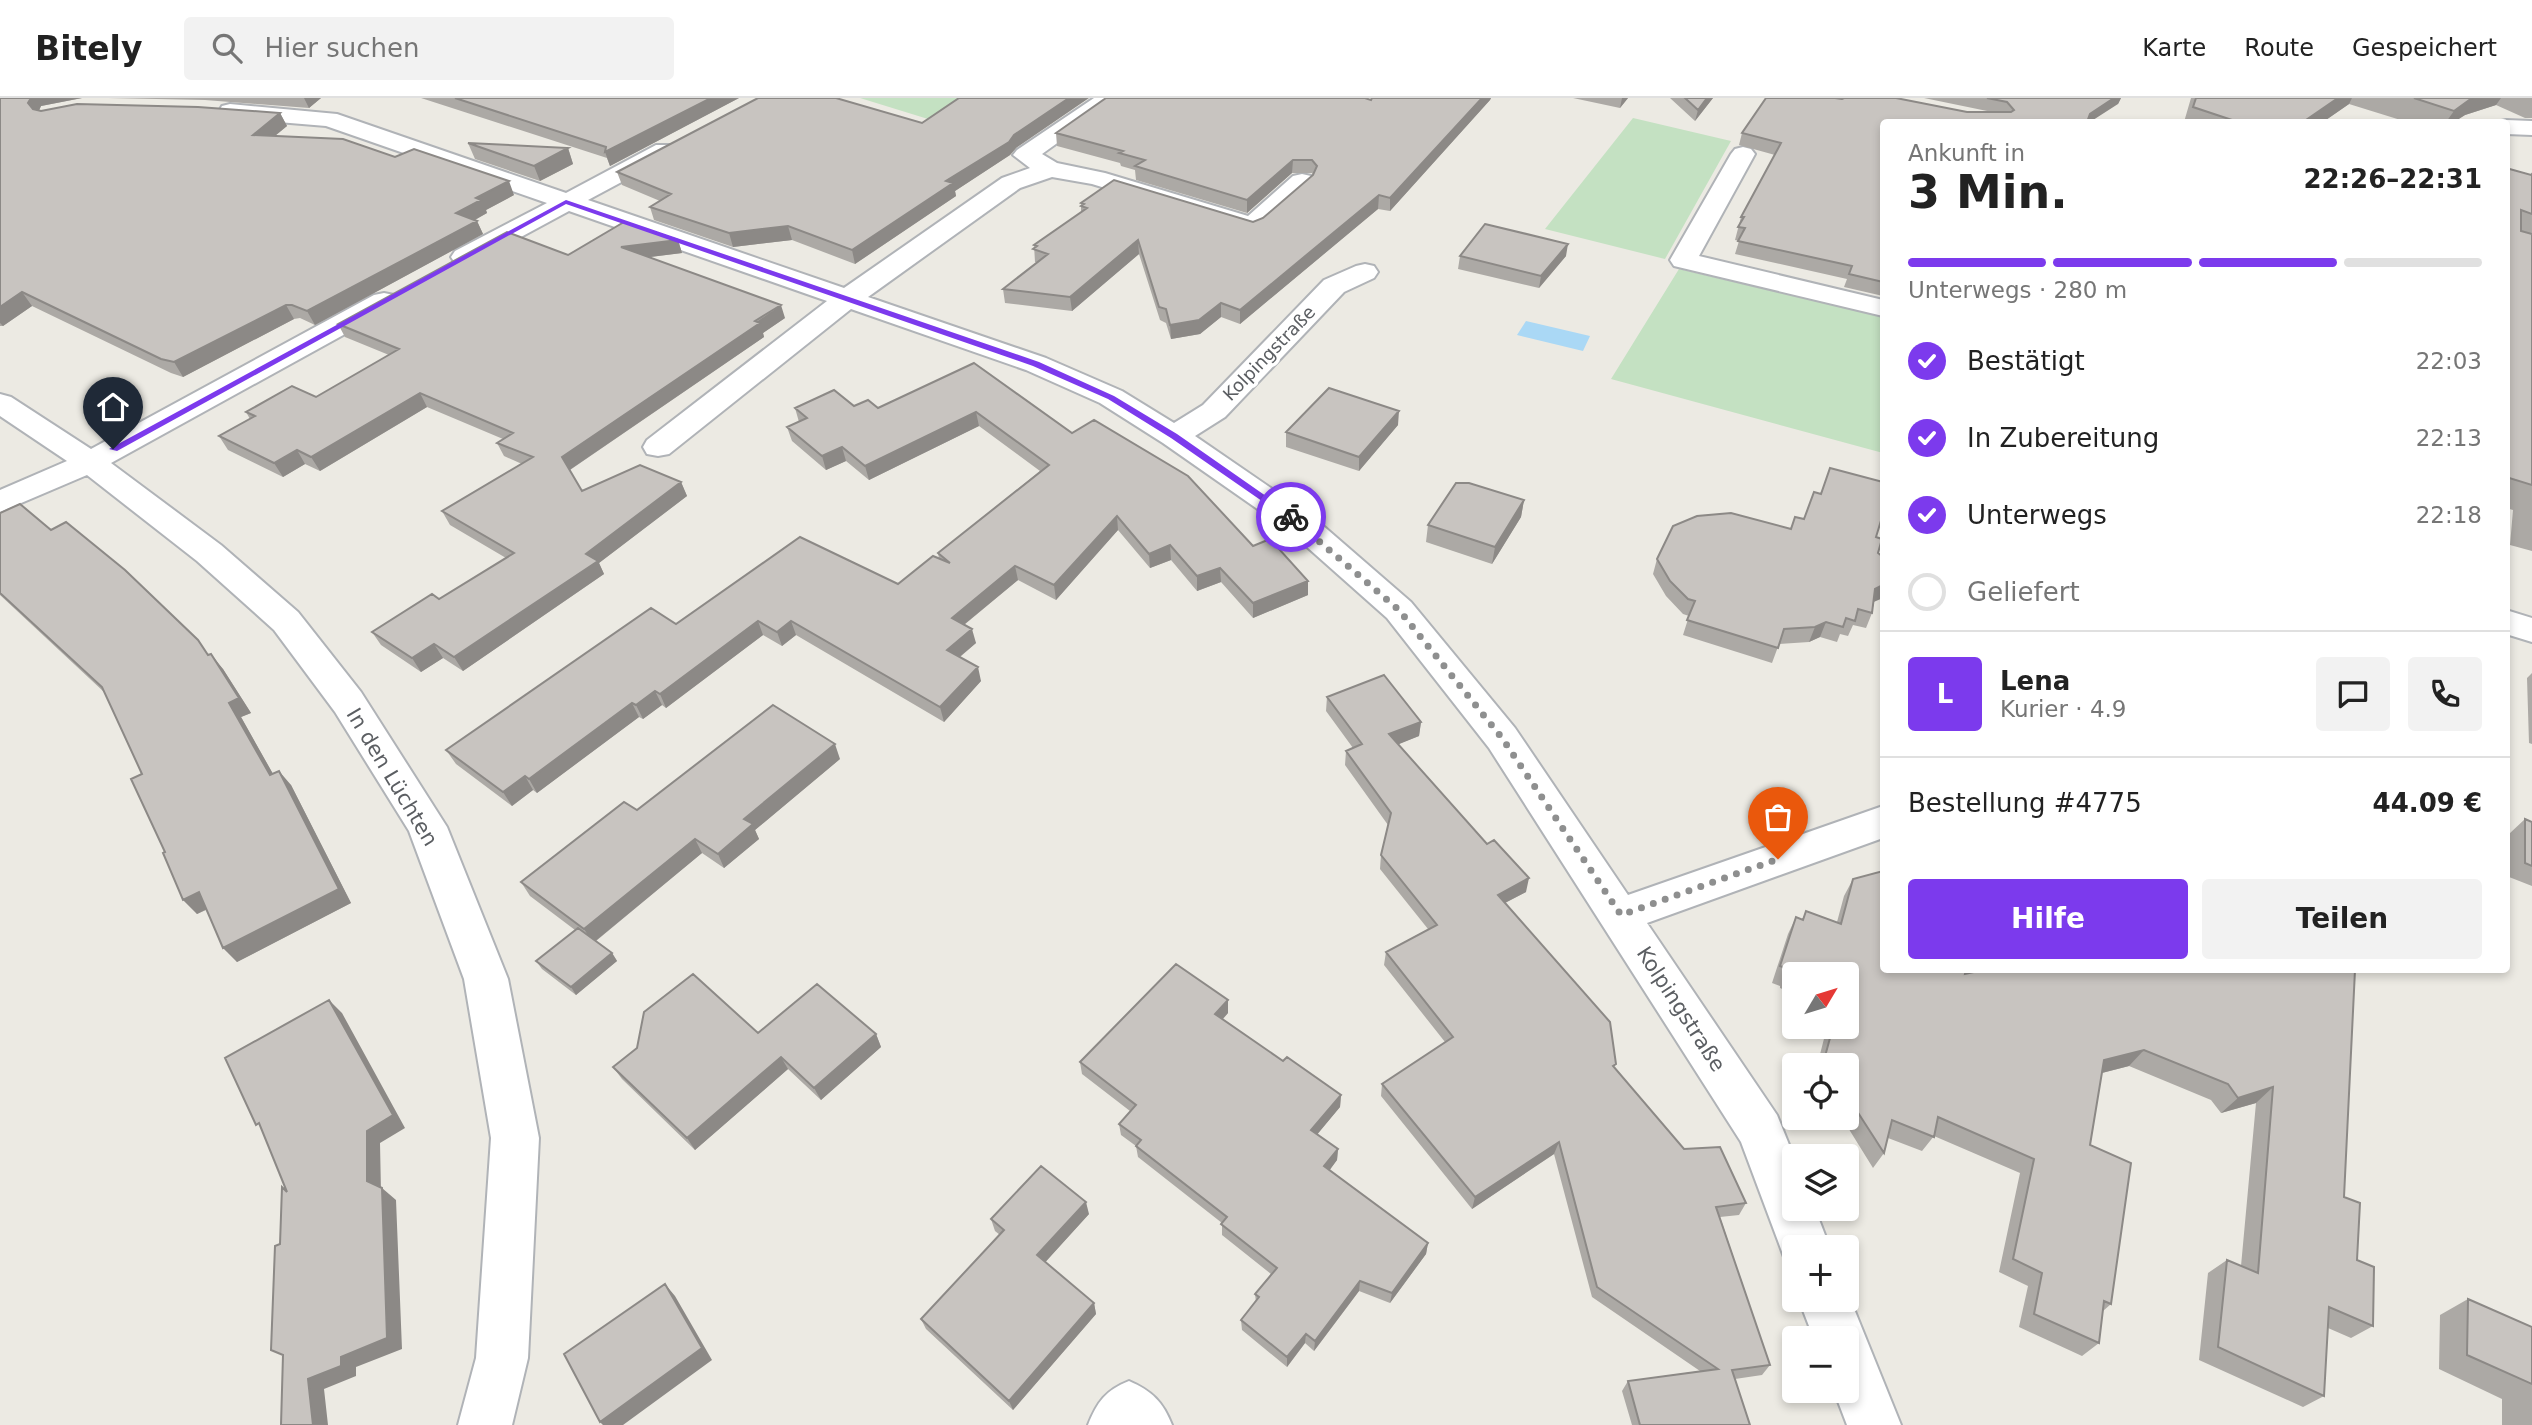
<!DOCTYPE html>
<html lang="de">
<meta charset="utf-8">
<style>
:root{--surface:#fff;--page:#f2f2f2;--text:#222;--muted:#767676;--line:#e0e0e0;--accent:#7c3aed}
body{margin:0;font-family:"DejaVu Sans",sans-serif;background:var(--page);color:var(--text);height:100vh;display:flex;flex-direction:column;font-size:26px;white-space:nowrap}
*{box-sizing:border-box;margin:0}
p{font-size:23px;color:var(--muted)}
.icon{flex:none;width:38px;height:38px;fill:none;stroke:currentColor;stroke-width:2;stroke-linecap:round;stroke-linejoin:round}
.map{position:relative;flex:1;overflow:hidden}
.panel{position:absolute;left:1880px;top:21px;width:630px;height:854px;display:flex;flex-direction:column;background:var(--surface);border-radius:7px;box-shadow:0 4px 10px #0003}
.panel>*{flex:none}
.needle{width:46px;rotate:52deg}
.tools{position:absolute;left:1782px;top:864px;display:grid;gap:14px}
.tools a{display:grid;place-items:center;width:77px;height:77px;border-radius:7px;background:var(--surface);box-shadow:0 4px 10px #0003;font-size:35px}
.pin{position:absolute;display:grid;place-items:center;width:60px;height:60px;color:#fff;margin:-72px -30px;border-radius:50% 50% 50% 0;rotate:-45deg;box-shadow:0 0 7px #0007}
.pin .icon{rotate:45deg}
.courier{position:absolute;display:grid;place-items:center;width:70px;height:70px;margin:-35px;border:5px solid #7c3aed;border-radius:50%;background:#fff;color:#222;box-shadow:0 2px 9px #0007}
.summary em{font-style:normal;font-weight:700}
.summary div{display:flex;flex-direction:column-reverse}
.summary{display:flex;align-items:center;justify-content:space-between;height:119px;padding:0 28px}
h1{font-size:46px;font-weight:700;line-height:52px}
.bar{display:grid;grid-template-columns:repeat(4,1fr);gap:10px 7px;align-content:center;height:84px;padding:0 28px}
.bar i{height:9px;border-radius:5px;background:var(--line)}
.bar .selected{background:var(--accent)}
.bar p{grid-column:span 4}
.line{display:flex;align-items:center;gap:18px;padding:0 28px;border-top:2px solid var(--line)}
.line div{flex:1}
.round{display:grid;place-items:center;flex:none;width:74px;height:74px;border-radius:7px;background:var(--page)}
ol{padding:0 28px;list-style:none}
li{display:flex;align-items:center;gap:21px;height:77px}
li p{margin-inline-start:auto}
li .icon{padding:7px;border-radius:50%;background:var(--accent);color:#fff;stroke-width:4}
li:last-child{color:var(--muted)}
li i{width:38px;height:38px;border:4px solid var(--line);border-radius:50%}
.cta{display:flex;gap:14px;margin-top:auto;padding:14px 28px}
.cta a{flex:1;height:80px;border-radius:7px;background:var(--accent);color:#fff;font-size:28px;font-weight:700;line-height:80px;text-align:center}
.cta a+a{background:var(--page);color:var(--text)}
header{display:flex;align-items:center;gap:42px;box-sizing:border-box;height:98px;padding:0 35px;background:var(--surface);border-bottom:2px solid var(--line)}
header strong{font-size:33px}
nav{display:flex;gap:38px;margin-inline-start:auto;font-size:24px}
.search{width:490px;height:63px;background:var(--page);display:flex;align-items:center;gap:18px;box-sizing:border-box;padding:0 24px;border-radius:7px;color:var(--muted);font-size:26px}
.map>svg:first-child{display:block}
.green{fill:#c4e1c2}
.water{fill:#aad8f5}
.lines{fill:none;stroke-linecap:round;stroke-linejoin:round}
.minor-casing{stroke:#b0b3b7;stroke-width:4}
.minor{fill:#fff;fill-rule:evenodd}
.wall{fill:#aca9a5}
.shaded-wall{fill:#8c8986}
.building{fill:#c8c4c0;stroke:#8c8986;stroke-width:2}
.route{fill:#7c3aed}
.done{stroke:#8e8f8f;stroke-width:7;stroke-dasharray:0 12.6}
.labels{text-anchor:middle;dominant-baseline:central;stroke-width:7;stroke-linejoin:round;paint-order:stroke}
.far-street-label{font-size:18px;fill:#5b5e62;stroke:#fff}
.street-label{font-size:21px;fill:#5b5e62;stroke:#fff}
</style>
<header>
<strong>Bitely</strong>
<div class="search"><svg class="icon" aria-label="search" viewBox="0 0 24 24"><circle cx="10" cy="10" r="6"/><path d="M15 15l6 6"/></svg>Hier suchen</div>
<nav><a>Karte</a><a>Route</a><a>Gespeichert</a></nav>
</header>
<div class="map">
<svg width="2532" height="1327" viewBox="0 0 2532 1327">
<rect width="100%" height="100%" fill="#eceae3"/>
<path class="green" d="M860 0H980L941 25Z
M1633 20 1731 43 1665 161 1545 131Z
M1679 171 1883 219V355L1611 281Z"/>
<path class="water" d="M1526 223 1590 238 1583 253 1517 237Z"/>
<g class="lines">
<defs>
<path id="minor" d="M1094 0H1120L1042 56 1057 65 1105 75 1248 118 1293 78 1302 76 1311 78 1314 83 1261 132 1252 135 1092 86 1052 79 1020 90 868 199 1046 260 1122 293 1174 325 1203 307 1324 182 1356 168 1365 166 1374 168 1378 174 1374 180 1344 194 1225 319 1195 338 1313 419 1411 504 1515 630 1628 797 1883 708V740L1647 825 1777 1017 1794 1059V1111H1815L1830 1150H1794V1170L1787 1167 1741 1044 1489 650 1387 520 1289 433 1163 345 1100 305 1026 272 851 211 669 356 658 358 647 356 643 349 647 342 827 203 569 113 473 165 464 167 455 165 451 159 455 153 547 105 326 28 230 20 222 18 219 13 222 8 230 6 337 16 566 95 656 47H672L676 52 672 57 588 102 844 190 1002 80 1030 70 1013 57 1017 52Z
M2506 22 2532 23V37L2506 36V24H2497Z
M1743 49 1751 51 1755 56 1699 158 1883 202V218L1674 168 1670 162 1731 56 1735 51Z
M384 195 394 197 398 203 394 209 111 365 221 447 298 514 361 594 447 729 508 881 539 1040 528 1260 512 1327H458L476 1260 491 1040 464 881 409 733 335 614 274 532 197 463 87 377 0 414V392L67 363 0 318V296L11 299 91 351 374 197Z
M2506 512 2532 520V544L2506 536Z
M1846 1191 1901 1327H1847L1834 1293H1846V1241H1814L1799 1202H1846Z
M1129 1283C1152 1293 1163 1304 1172 1327H1088C1097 1304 1106 1292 1129 1283Z"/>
</defs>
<use href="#minor" class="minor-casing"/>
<use href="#minor" class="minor"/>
</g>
<path class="wall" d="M0 0H82L41 8 39 12 280 15 287 28 275 38 395 59 514 97 486 112 487 115 475 122 477 123 483 136 315 227 300 220 294 221 183 279 171 275 32 208 3 228H0Z
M108 0H321L309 10 205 2Z
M421 0H739L610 68 607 60Z
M1372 0H1491L1490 2 1390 113 1378 111 1240 226 1221 219 1200 236 1171 241 1166 225 1160 222 1139 156 1072 213 1005 205 1003 191 1037 165 1035 164 1034 147 1081 114V105L1253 124 1263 120 1313 77 1312 75H1292L1247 115 1136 82 1135 72 1121 68 1120 65 1057 48 1056 35 1371 2Z
M1573 0H1628L1620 10Z
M1670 0H1713L1695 23Z
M1924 0H2121L2118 6 1883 24V198L1844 189 1847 181 1735 156 1739 143 1735 142 1741 119 1775 57 1739 47 1742 35 1842 1 1967 14H1992Z
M2191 0H2532V20H2525L2496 7 2465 17 2454 24H2407L2349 6 2323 24H2184Z
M922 25 1016 50 1010 57 955 93 956 98 855 166 792 142 733 149 654 122 650 109 660 103 622 87 617 74Z
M468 45 568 50 573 66 540 83 475 61Z
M2506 70 2531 77 2532 76V453L2510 447 2513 412 2506 410Z
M678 142 682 155 650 159 785 220 763 235 764 239 570 372 582 393 681 384 687 398 599 465 604 476 463 573 443 560 421 574 381 547 372 534 439 501 506 460 450 427 442 413 522 366 504 358 497 345 503 341 427 309 320 373 305 366 283 379 228 352 219 338 250 321 246 314 316 299 389 257 345 239 338 226 568 157Z
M1460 158H1566L1539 190 1458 171Z
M974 265 1072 335 1253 448 1308 497 1253 520 1221 484 1197 493 1171 462 1150 470 1118 432 1056 502 1018 482 964 527 976 545 960 559 981 583 944 624 796 537 782 548 763 537 666 610 662 607 643 621 639 619 537 695 533 692 512 708 456 666 446 652 676 526 898 486 939 461 938 455 1040 373 979 328 869 382 846 363 826 372 792 343 787 329 799 324 795 310 854 308 878 310Z
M1398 327 1359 373 1286 349V334Z
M1524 402 1521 419 1492 466 1426 444 1428 427Z
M0 415 51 432 209 557 223 571 251 615 241 619 273 676 291 687 351 805 237 864 206 812 197 816 165 754 142 676 104 594 0 497Z
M1876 439 1878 455 1874 504 1872 515 1866 530 1853 527 1848 538 1840 536 1837 544 1820 539 1809 544 1779 546 1772 565 1683 537 1689 518 1683 516 1666 498 1653 476 1657 461Z
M2532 575V646L2529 645 2527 580Z
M1327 599 1421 624 1419 638 1398 646 1526 794 1505 805 1615 970 1684 1051 1746 1105 1739 1117 1720 1119 1770 1267 1762 1277 1735 1281 1750 1327H1632L1622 1293 1628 1283 1700 1273 1592 1199 1554 1056 1472 1111 1381 998 1382 986 1445 944 1384 867 1386 854 1428 831 1380 771 1381 757 1388 727 1345 667 1346 653 1353 650 1326 613Z
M840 661 755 732 759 741 724 770 702 755 596 843 612 855 617 863 576 897 542 871 536 863 575 832 530 798 521 784 637 712Z
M2525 721 2532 724V788L2509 779V736Z
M1853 781 1965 876 2355 872 2344 1099 2373 1228 2351 1240 2328 1230 2324 1298 2303 1309 2199 1262 2208 1175 2227 1162 2241 1168 2256 1005 2221 1015 2211 1002 2129 968 2102 975 2090 1047 2111 1206 2103 1213 2099 1245 2082 1258 2019 1229 2028 1188 1999 1174 2020 1075 1934 1038 1922 1053 1888 1040 1884 1055 1873 1070 1842 1020H1846V968H1817L1827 929H1846V877H1794V896L1780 890V888L1772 885 1788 836 1796 819 1802 822 1806 813 1837 824 1844 798Z
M1228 915 1223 921 1283 963 1341 997 1340 1009 1317 1036 1338 1051 1337 1062 1329 1072 1428 1145 1426 1156 1390 1205 1359 1193 1314 1253 1305 1245 1287 1269 1242 1232 1241 1222 1256 1204 1255 1196 1271 1176 1222 1137V1125L1138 1059 1136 1048 1121 1037 1119 1026 1130 1013 1082 976 1080 964Z
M758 935 876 936 881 949 821 1002 788 971 695 1052 622 981 613 969Z
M1089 1116 1045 1164 1094 1205 1096 1216 1013 1312 926 1231 921 1221 1000 1137 995 1133 991 1121Z
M2468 1201 2532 1229V1327H2502V1301L2439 1271 2440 1217Z"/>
<path class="shaded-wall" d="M31 0H82L41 8 37 17 28 5Z
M304 0H321L309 10Z
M711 0H739L610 68 605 54Z
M1069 0H1089L1016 50 1010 57 955 93 956 98 855 166 852 152 946 83Z
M1482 0H1491L1490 2 1390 113V100Z
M1622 0H1628L1620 10Z
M1707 0H1713L1695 23 1698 12Z
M2114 0H2121L2118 6 2090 24H2086L2090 16Z
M2338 0H2352L2349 6 2323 24H2303Z
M2472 0H2501L2496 7 2465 17 2454 24H2446L2454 13Z
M280 15 287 28 260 50 253 37Z
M568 50 573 66 540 83 534 68Z
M1293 62 1292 75 1247 115V102Z
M509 83 514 97 486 112 487 115 462 129 456 115 476 100Z
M1379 97 1378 111 1240 226V212Z
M477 123 483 136 315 227 307 213Z
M788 128 792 142 733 149 729 135Z
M678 142 682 155 626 162 621 149Z
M1138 142 1139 156 1072 213 1070 199Z
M1568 146 1566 158 1539 190 1541 178Z
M22 194 32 208 3 228 0 225V209Z
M1221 205V219L1200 236 1171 241 1170 227Z
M286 207 294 221 183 279 174 264Z
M781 207 785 220 763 235 764 239 568 373 562 359Z
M420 295 427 309 320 373 311 359Z
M1399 313 1398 327 1359 373V359Z
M976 314 979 328 869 382 865 368Z
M842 349 846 363 826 372 822 358Z
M297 352 305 366 283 379 274 365Z
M681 384 687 398 599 465 604 476 463 573 454 559 586 456Z
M1524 402 1521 419 1492 466 1495 449Z
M1117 418 1118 432 1056 502 1054 487Z
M1170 447 1171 462 1150 470 1149 456Z
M1015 468 1018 482 955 534 952 520Z
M1220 470 1221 484 1197 493V478Z
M1308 483V497L1253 520V505Z
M1883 487V500L1869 506 1875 491Z
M758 523 763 537 666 610 660 596Z
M791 523 796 537 782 548 777 534Z
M1826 524 1820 539 1809 544 1815 529Z
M972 531 976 545 951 566 947 552Z
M434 546 443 560 421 574 412 560Z
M211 556 223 571 251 615 241 619 282 692 270 677 229 605Z
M978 569 981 583 944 624 940 609Z
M655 593 662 607 643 621 636 607Z
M632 605 639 619 537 695 529 681Z
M1421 624 1419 638 1387 651 1389 636Z
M835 646 840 661 755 732 759 741 724 770 718 756 744 721Z
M279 673 291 687 351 805 237 864 223 850Z
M525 678 533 692 512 708 503 694Z
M695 741 702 755 593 845 584 831Z
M1529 780 1526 794 1495 810 1498 797Z
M199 794 213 808 197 816 183 802Z
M612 855 617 863 576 897 571 889Z
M329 902 342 915 405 1030 380 1045 381 1095 367 1083Z
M1228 902V915L1216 928 1215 916Z
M876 936 881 949 821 1002 814 990Z
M2144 952 2129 968 2090 978 2104 962Z
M781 959 788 971 695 1052 687 1040Z
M2273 989 2256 1005 2221 1015 2238 1000Z
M1341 997 1340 1009 1311 1044V1032Z
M1559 1044 1554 1056 1472 1111 1475 1099Z
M1338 1051 1337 1062 1324 1080V1068Z
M382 1090 396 1102 402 1251 356 1269V1278L324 1291 328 1327H313L308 1281 341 1259Z
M1086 1104 1089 1116 1041 1169 1037 1157Z
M1428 1145 1426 1156 1390 1205 1392 1195Z
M1360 1183 1359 1193 1314 1253 1315 1243Z
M665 1186 675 1198 712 1262 623 1327H603L600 1324Z
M1094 1205 1096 1216 1013 1312 1009 1303Z
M1306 1236 1305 1245 1287 1269V1259Z"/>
<path class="building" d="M0 0H31L28 5 33 11 41 13 77 6 198 9 280 15 253 37 343 41 395 59 414 51 509 83 476 100 481 102 456 115 477 123 307 213 292 207H286L174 264 161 261 22 194 0 209Z
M455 0H711L605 54 606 49Z
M758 0H836L922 25 959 0H1069L1014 37 1009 44 946 83 953 85 852 152 788 128 729 135 650 109 671 96 617 74Z
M1106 0H1365L1371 2 1372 0H1482L1390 100 1379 97 1240 212 1221 205 1199 222 1170 227 1166 211 1159 209 1138 142 1070 199 1003 191 1048 156 1033 151 1037 148 1034 147 1087 110 1081 108 1084 106 1081 105 1114 82 1253 124 1263 120 1313 77 1317 68 1312 62H1293L1247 102 1135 68 1145 62 1119 55 1123 53 1056 35Z
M1685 0H1707L1698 12Z
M1766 0H1835L1842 1 1844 0H1896L1967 14H2011L2014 12 2007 4 1987 0H2114L2090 16 2087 24H1883V184L1849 176 1852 168 1738 143 1745 130 1738 129 1744 119H1741L1781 45 1742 35Z
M2196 0H2338L2303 24H2238L2193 9Z
M2414 0H2472L2454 13Z
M468 45 568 50 534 68Z
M2506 70 2531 77 2532 76V116L2521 112V133L2532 136V387L2506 379Z
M624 124 678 142 621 149 781 207 755 223 760 225 562 359 582 393 640 367 681 384 586 456 598 463 454 559 434 546 412 560 372 534 432 496 439 501 514 455 442 413 533 359 497 345 513 335 420 295 311 359 297 352 274 365 219 338 255 318 246 314 292 288 316 299 399 251 338 226 507 134 568 157Z
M1485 126 1568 146 1541 178 1460 158Z
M974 265 1072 335 1094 322 1188 378 1253 448 1270 441 1308 483 1253 505 1220 470 1197 478 1170 447 1149 456 1117 418 1054 487 1015 468 952 520 972 531 947 552 978 569 940 609 791 523 777 534 758 523 660 596 655 593 636 607 632 605 529 681 525 678 503 694 446 652 651 510 676 526 800 439 898 486 933 458 950 465 938 455 1049 367 976 314 865 368 842 349 822 358 787 329 807 320 795 310 834 292 854 308 868 302 878 310Z
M1329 290 1399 313 1359 359 1286 334Z
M1830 370 1883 384V416L1876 439 1882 441 1878 455 1883 459V487L1875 491 1872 515 1858 511 1855 523 1846 520 1843 529 1826 524 1815 529 1784 531 1778 550 1687 522 1695 503 1688 501 1670 483 1657 461 1673 428 1697 418 1731 415 1791 431 1795 419 1804 421 1814 394 1821 396Z
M1456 385H1469L1524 402 1495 449 1428 427Z
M20 406 51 432 66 424 125 472 198 542 208 557 211 556 239 600 229 605 270 677 279 673 339 791 223 850 199 794 183 802 163 755 165 754 131 681 142 676 102 589 0 495V415Z
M1384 577 1421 624 1389 636 1487 746 1494 742 1529 780 1498 797 1610 924 1616 966 1613 968 1684 1051 1720 1049 1746 1105 1716 1109 1770 1267 1732 1272 1750 1327H1640L1628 1283 1718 1271 1597 1189 1559 1044 1475 1099 1382 986 1453 939 1386 854 1437 827 1381 757 1391 715 1346 653 1362 646 1327 599Z
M773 607 835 646 744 721 753 726 718 756 695 741 584 831 521 784 624 704 637 712Z
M2525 721 2532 724V768L2525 765Z
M1883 773V872H1966L1965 876 1983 872H2355L2344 1099 2360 1105 2357 1162 2374 1169 2373 1228 2329 1209 2324 1298 2218 1249 2227 1162 2258 1175 2273 989 2238 1000 2228 986 2144 952 2104 962 2090 1047 2131 1065 2111 1206 2104 1203 2099 1245 2034 1216 2042 1175 2013 1161 2034 1061 1938 1019 1934 1039 1892 1022 1884 1055 1846 996V968H1828L1824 962 1833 929H1846V877H1796L1788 874 1789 871 1780 868 1796 819 1803 822 1806 813 1841 826 1853 781Z
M578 830 612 855 571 889 536 863Z
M1176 866 1228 902 1215 916 1283 963 1287 959 1341 997 1311 1032 1338 1051 1324 1068 1428 1145 1392 1195 1360 1183 1315 1243 1306 1236 1287 1259 1241 1222 1259 1199 1255 1196 1277 1170 1221 1126 1227 1119 1136 1048 1141 1042 1119 1026 1136 1007 1080 964Z
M693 876 758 935 817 886 876 936 814 990 781 959 687 1040 613 969 637 950 644 914Z
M329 902 393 1017 367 1033V1083L382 1090 387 1240 341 1259V1268L308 1281 313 1327H281L283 1257 271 1252 275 1148 280 1146 282 1089 287 1094 259 1025 256 1027 225 960Z
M1041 1068 1086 1104 1037 1157 1094 1205 1009 1303 921 1221 1004 1132 991 1121Z
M665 1186 702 1250 600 1324 564 1256Z
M2468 1201 2532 1229V1286L2467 1257Z"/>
<path class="route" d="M566 102 1039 264 1114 298 1177 336 1296 419 1288 421 1171 340 1108 301 1033 268 566 106 117 353 109 351Z"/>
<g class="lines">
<path class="done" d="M1291 419 1399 512 1502 640 1621 817 1778 761"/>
</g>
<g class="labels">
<g class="far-street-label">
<text transform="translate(1269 255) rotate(-46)">Kolpingstraße</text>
</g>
<g class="street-label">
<text transform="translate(392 679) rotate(59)">In den Lüchten</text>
<text transform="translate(1681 911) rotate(57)">Kolpingstraße</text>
</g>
</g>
</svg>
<div class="tools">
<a><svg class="needle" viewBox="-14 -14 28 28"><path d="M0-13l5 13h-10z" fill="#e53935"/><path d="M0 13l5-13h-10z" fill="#767676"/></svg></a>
<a><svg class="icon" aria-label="locate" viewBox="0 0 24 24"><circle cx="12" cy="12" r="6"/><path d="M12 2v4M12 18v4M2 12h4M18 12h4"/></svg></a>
<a><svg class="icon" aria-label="layers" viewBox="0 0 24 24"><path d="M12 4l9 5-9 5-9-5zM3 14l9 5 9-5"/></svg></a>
<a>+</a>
<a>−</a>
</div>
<div class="pin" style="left:1778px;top:761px;background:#ea580c"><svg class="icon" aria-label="bag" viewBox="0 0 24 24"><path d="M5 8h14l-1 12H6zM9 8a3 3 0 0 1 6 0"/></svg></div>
<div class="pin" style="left:113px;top:351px;background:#1f2937"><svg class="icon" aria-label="home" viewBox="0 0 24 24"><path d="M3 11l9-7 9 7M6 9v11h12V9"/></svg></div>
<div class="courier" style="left:1291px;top:419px"><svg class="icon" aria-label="bike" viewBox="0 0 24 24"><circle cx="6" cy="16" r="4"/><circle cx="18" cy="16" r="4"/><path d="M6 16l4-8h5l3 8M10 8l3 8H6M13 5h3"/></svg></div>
<section class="panel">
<div class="summary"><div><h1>3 Min.</h1><p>Ankunft in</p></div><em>22:26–22:31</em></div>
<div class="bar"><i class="selected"></i><i class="selected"></i><i class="selected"></i><i></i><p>Unterwegs · 280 m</p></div>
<ol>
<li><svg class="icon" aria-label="check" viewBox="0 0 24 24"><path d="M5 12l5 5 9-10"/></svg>Bestätigt<p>22:03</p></li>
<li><svg class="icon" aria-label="check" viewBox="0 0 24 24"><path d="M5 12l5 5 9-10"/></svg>In Zubereitung<p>22:13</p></li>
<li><svg class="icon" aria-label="check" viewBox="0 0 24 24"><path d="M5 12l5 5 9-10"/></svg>Unterwegs<p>22:18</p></li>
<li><i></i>Geliefert</li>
</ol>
<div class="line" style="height:126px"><b class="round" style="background:var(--accent);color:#fff">L</b><div><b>Lena</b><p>Kurier · 4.9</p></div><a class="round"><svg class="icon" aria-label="chat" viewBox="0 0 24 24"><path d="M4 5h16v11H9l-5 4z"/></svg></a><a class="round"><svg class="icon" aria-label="phone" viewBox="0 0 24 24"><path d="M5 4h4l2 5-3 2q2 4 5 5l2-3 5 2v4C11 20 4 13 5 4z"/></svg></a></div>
<div class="line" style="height:91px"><div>Bestellung #4775</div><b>44.09 €</b></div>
<div class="cta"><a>Hilfe</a><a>Teilen</a></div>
</section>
</div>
